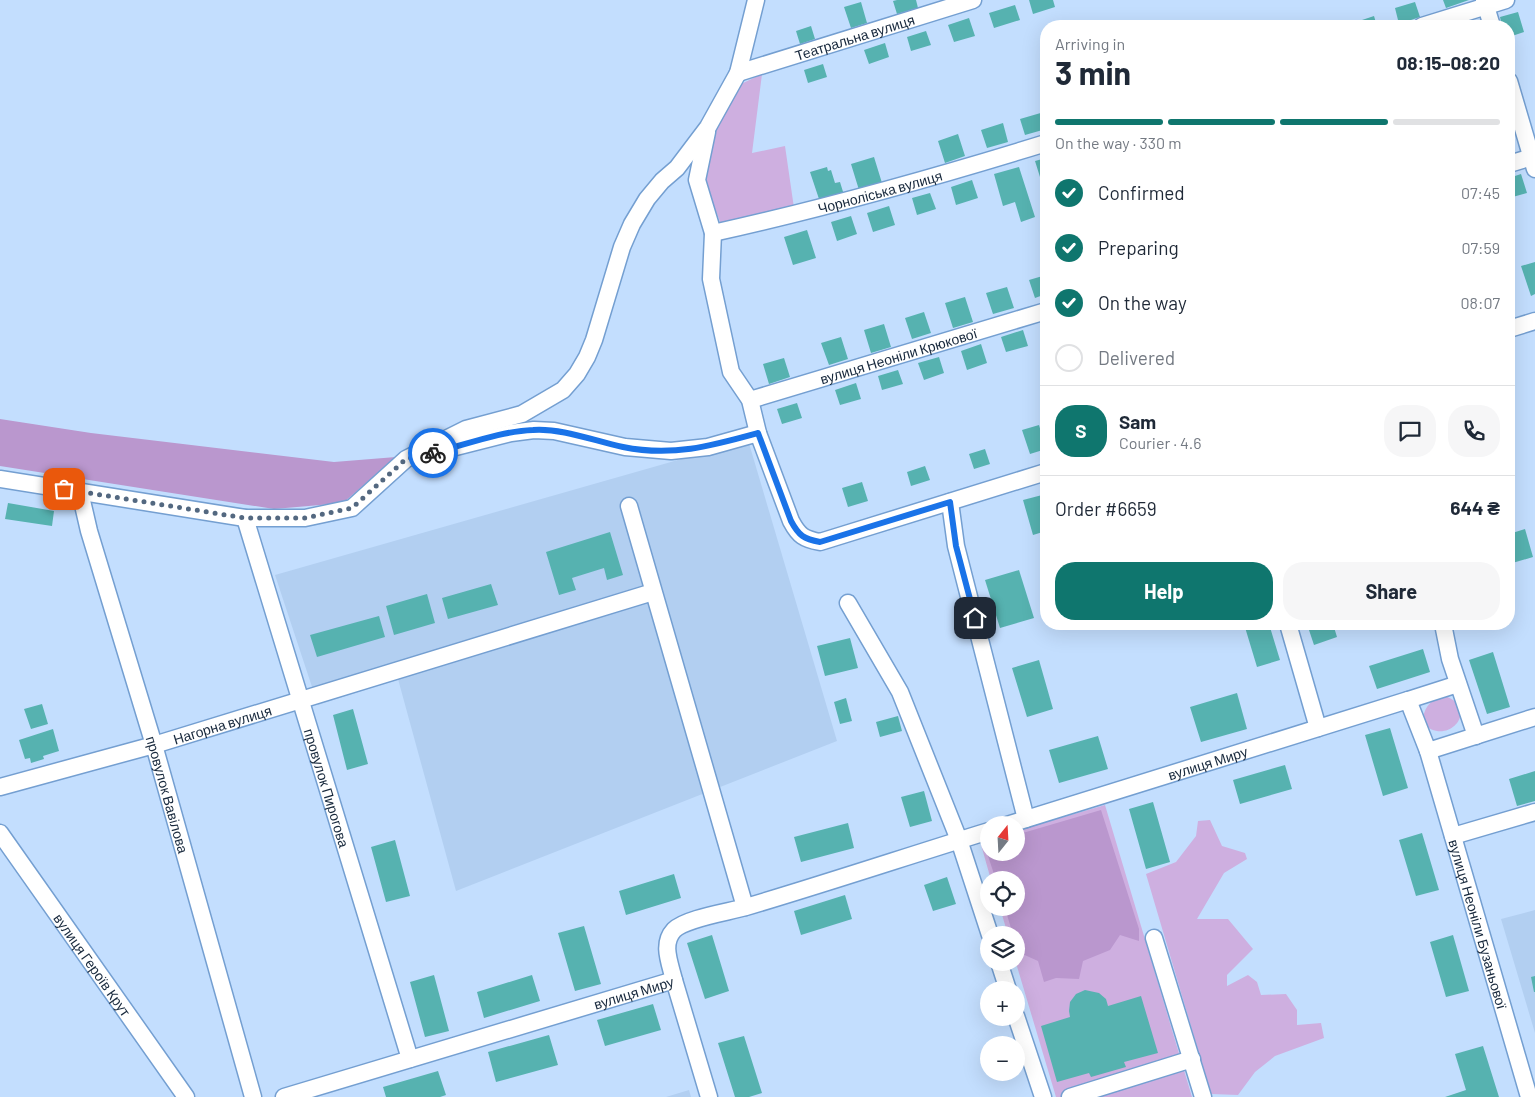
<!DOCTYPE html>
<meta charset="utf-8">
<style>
:root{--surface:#fff;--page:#f6f6f7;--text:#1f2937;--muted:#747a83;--line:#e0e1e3;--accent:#0f766e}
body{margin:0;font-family:Barlow,sans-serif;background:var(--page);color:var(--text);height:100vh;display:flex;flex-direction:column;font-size:19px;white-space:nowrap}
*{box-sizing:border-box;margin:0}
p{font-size:16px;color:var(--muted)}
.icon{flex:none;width:28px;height:28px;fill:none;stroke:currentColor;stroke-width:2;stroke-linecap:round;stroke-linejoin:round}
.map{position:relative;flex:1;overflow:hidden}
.sheet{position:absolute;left:1040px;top:20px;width:475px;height:610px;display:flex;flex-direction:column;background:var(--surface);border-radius:20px;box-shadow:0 5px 20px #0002}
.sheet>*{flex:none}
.needle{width:32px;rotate:18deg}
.controls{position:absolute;left:980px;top:816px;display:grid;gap:10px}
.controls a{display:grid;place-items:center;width:45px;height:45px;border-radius:50%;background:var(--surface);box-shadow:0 5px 20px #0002;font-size:25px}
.pin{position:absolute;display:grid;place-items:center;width:42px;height:42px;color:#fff;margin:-21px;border-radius:10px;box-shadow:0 2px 8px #0006}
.courier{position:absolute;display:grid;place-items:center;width:50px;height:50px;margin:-25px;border:4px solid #1a73e8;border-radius:50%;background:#fff;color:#222;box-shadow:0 1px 6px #0007}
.overview em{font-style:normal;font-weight:700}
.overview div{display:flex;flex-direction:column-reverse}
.overview{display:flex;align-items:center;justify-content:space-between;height:85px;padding:0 15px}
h1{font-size:32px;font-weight:700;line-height:38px}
.bar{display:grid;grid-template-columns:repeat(4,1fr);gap:8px 5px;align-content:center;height:60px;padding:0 15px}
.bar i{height:6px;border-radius:4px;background:var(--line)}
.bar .active{background:var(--accent)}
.bar p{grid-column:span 4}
.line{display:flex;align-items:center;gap:12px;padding:0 15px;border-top:1px solid var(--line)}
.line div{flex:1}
.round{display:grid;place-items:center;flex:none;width:52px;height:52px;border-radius:20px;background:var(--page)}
ol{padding:0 15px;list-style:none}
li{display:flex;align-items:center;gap:15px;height:55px}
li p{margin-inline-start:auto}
li .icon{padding:5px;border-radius:50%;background:var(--accent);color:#fff;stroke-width:4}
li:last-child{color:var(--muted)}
li i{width:28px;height:28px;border:2px solid var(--line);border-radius:50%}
.primary-button{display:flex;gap:10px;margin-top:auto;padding:10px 15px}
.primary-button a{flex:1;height:58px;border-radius:20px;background:var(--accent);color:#fff;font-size:20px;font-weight:700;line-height:58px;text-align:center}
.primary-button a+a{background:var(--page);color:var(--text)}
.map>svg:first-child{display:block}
.built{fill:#b2cff1}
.green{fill:#ceafe0}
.forest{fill:#ba97ce}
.building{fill:#56b2b0}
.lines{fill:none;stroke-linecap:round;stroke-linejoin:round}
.minor-casing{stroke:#749fd1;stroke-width:19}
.minor{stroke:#fff;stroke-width:16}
.done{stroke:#536880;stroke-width:5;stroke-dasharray:0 9}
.route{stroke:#1a73e8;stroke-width:6}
.labels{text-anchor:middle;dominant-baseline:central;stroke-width:5;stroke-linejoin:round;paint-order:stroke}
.street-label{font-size:14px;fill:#17283c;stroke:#c3defe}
</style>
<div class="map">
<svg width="1535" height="1097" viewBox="0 0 1535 1097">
<rect width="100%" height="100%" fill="#c3defe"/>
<path class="built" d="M748 440 837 741 456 891 398 679 318 705 275 575Z
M1535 910V1033L1501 919Z
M689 1090 691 1097H666Z"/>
<path class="green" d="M762 74 752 153 785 146 794 208 721 224 703 179 716 131 739 85Z
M1442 695C1483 707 1447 749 1423 723 1423 708 1429 702 1442 695Z
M1105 805 1192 1097H1056L1016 963V935H1008L1000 908H1016V880H991L980 841 989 839V852H1016V831Z
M1210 820 1222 846 1245 853 1247 859 1224 873 1197 919H1228L1253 949 1227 975V986L1248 975 1257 982 1261 995 1286 994 1297 1010V1025L1321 1023 1324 1038 1275 1056 1255 1072 1238 1095 1211 1094 1146 874 1176 862 1196 836 1198 821Z"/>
<path class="forest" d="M0 419 91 433 334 462 396 457 343 503 274 509 0 466Z
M1101 810 1139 929V941L1120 935 1110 950 1083 961 1079 979 1056 978 1044 982 1038 961 1018 952 1016 935H1013L1005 908H1016V880H996L984 844 989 843V852H1016V835Z"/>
<path class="building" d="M897 0H916L918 8 897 14 893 1Z
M1029 0H1053L1055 7 1033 14Z
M1443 0H1469L1446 8Z
M861 2 867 23 851 28 844 7Z
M1415 2 1420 17 1399 24 1395 8Z
M1015 5 1020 20 994 28 989 13Z
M1518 12 1524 32 1509 37V26H1502L1500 17Z
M1374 16 1377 26H1354L1353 23Z
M969 18 975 36 954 42 948 25Z
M1263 21 1264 26H1248Z
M811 26 815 39 800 44 796 31Z
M926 31 931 45 911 51 907 37Z
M885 43 889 57 869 64 864 50Z
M823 64 827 77 808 83 804 70Z
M1044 112 1046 120V129L1025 135 1020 119Z
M1003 123 1008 142 987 148 981 130Z
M958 134 965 156 945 163 938 141Z
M874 157 882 183 859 190 851 164Z
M1046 158V175L1040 177 1035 161Z
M827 167 828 171 831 170 835 183 840 182 844 195 820 202 810 172Z
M1019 167 1035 217 1021 222 1015 202 1003 206 994 174Z
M1521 174 1527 193 1509 198V178Z
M972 180 978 198 956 205 951 187Z
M930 193 936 209 917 215 912 198Z
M889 206 895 225 873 232 867 213Z
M851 216 857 234 837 241 831 222Z
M807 230 816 258 793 265 784 237Z
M1535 262V294L1531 296 1521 266Z
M1046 275V294L1035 298 1029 280Z
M1007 287 1014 308 993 314 986 293Z
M965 297 973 322 953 328 945 303Z
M924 312 931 333 912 339 905 318Z
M884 324 891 347 871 353 864 330Z
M1023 330 1028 346 1006 352 1001 337Z
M841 337 848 359 829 365 821 343Z
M981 344 987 363 967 370 961 351Z
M939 357 944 373 924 380 918 363Z
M784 358 790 377 769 384 763 364Z
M898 370 903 384 882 390 878 376Z
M856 383 861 399 840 405 835 390Z
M797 403 802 418 782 424 777 409Z
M1039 425 1046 449 1030 454 1022 430Z
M985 449 990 464 974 469 969 454Z
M925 466 930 480 911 486 907 472Z
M862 482 868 501 848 507 842 488Z
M1509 492 1514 506 1509 508Z
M1046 494V531L1033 535 1023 500Z
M8 503 54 511 52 526 5 519Z
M1525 529 1533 557 1509 564V534Z
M610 532 623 575 607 580 604 568 572 578 576 590 559 595 546 552Z
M1019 570 1034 618 1000 628 985 580Z
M491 584 498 605 448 619 442 598Z
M427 594 435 623 394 635 386 606Z
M379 616 385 637 317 657 310 635Z
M1244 624H1269L1280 660 1257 667Z
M1307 624H1333L1337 637 1314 645Z
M850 638 858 668 825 676 817 646Z
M1423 649 1430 672 1377 689 1369 666Z
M1493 652 1510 707 1487 714 1469 660Z
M1039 660 1053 709 1027 717 1012 668Z
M1237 693 1247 729 1201 742 1190 707Z
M846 698 852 721 840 724 834 702Z
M42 704 48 724 31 729 24 709Z
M353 709 368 764 347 770 333 715Z
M898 716 902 731 880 737 876 722Z
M1390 728 1408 788 1383 796 1365 735Z
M53 729 59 751 43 756 44 759 31 763 30 758 25 759 19 740Z
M1098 736 1108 769 1059 783 1049 750Z
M1285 765 1292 789 1240 804 1233 780Z
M1535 771V801L1517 806 1509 779Z
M924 791 932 821 910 827 901 797Z
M1153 802 1170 862 1146 869 1129 809Z
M848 823 854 848 801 862 794 837Z
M1422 833 1439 890 1416 896 1399 840Z
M395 840 410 896 386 902 371 847Z
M674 874 681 898 626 915 619 891Z
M947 877 956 904 933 911 924 885Z
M845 895 852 919 801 935 794 911Z
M584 926 601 984 575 991 558 933Z
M712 935 729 991 705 999 687 943Z
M1453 935 1469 991 1446 997 1430 942Z
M434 975 449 1031 425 1037 410 982Z
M532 975 540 1001 484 1018 477 992Z
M1535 976V992H1534L1531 977Z
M1085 990 1099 993 1106 999 1108 1006 1141 996 1158 1053 1124 1062 1126 1067 1091 1077 1089 1073 1057 1082 1041 1026 1070 1017 1069 1011 1070 1002 1076 994Z
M653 1004 661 1030 605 1046 597 1020Z
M549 1035 558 1065 496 1082 488 1052Z
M744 1036 762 1093 749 1097H735L718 1043Z
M1483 1046 1499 1097H1445L1466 1090 1455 1054Z
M438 1071 446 1095 440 1097H386L383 1087Z"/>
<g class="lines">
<defs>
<g id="minor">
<path d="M1484 0 1492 26"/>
<path d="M1422 26 1506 0"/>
<path id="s1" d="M738 73 973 0"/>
<path d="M1509 81 1535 169"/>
<path d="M707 132 697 180 713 233 711 279 731 372 750 400 758 433 791 521C799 536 804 539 820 542L1046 472"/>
<path d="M1509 164 1535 156"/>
<path id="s2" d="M713 233C826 208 936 177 1046 143"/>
<path d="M1509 329 1535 321"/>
<path id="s3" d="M750 400 1046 311"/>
<path d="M432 453 511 433 534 430 554 431 625 447 671 451 708 447 758 433"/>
<path d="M0 479 245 518H305L352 508 406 459 466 429 522 414 563 390 577 374 587 357 594 340 622 247 632 224 647 199 662 181 677 168 708 127 738 73 756 0"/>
<path id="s4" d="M80 492 89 531 154 745 253 1097"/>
<path d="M950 502 956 546 1026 819"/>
<path d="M629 506 745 907"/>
<path id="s5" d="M245 518 410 1059"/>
<path d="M848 603 900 692 959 840 990 935"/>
<path d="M1288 624 1318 728"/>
<path d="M1443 624 1450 659 1476 736"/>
<path d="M1408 700 1458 684"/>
<path d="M1428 751 1535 717"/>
<path id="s6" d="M0 787 154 745 653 592"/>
<path id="s7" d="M1007 825 1408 700 1428 751 1529 1097"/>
<path id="s8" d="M0 833 186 1097"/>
<path d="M1453 836 1535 812"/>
<path d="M1154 938 1203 1097"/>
<path d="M999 962 1008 990"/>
<path d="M674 980 709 1097"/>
<path d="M1016 1016 1043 1097"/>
<path id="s9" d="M284 1097 674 980C670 963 661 944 674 930 686 918 729 912 746 907 827 883 908 856 989 831"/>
<path d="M1070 1097 1192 1059"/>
</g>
</defs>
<use href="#minor" class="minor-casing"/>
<use href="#minor" class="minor"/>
</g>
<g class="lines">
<path class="done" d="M64 489 245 518H305L352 508 406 459 433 453"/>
<path class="route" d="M433 453C465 445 501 431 533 430 563 428 594 441 623 447 672 457 711 446 758 433L791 521C799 536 804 539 820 542L950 502 956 546 975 618"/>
</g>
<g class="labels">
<g class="street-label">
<text stroke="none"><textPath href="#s1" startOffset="122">Театральна вулиця</textPath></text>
<text stroke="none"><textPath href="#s2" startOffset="172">Чорноліська вулиця</textPath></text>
<text stroke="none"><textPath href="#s3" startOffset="155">вулиця Неоніли Крюкової</textPath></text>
<text stroke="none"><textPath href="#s6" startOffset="231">Нагорна вулиця</textPath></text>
<text stroke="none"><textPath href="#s7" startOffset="210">вулиця Миру</textPath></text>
<text stroke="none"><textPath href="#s5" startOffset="282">провулок Пирогова</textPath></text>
<text stroke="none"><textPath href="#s4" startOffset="315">провулок Вавілова</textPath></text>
<text stroke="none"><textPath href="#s7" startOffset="655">вулиця Неоніли Бузаньової</textPath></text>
<text stroke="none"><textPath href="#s8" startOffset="161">вулиця Героїв Крут</textPath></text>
<text stroke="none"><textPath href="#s9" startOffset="365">вулиця Миру</textPath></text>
</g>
</g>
</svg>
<div class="controls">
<a><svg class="needle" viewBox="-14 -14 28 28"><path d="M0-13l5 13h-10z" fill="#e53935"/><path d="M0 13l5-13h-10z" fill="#747a83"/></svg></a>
<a><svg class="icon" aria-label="locate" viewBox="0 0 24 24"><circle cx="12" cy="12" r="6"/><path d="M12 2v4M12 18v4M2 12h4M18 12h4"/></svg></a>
<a><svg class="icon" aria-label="layers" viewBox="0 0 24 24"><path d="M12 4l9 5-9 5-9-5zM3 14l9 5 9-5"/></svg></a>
<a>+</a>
<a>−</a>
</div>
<div class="pin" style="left:64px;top:489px;background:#ea580c"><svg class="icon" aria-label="bag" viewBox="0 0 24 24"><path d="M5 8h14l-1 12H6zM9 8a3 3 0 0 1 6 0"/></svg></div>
<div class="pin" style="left:975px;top:618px;background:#1f2937"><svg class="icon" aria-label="home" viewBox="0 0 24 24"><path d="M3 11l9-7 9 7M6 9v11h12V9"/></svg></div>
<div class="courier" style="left:433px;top:453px"><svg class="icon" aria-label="bike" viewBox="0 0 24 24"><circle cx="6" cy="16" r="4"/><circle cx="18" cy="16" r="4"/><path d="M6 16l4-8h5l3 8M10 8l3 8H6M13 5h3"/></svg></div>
<section class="sheet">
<div class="overview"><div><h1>3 min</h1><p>Arriving in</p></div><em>08:15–08:20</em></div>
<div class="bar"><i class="active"></i><i class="active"></i><i class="active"></i><i></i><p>On the way · 330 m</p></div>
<ol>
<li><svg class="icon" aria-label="check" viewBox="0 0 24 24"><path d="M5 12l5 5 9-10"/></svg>Confirmed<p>07:45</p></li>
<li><svg class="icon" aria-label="check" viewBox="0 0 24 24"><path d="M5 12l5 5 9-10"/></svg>Preparing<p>07:59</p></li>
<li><svg class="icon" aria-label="check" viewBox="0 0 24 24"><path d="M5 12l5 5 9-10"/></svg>On the way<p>08:07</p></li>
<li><i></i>Delivered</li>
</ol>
<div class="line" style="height:90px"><b class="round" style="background:var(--accent);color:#fff">S</b><div><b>Sam</b><p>Courier · 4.6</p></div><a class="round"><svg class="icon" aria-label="chat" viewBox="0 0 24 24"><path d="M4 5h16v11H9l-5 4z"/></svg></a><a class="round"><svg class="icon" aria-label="phone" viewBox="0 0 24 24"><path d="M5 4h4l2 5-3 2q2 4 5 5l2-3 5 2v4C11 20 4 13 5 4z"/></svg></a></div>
<div class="line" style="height:65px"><div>Order #6659</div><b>644 ₴</b></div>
<div class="primary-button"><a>Help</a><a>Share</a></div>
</section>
</div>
